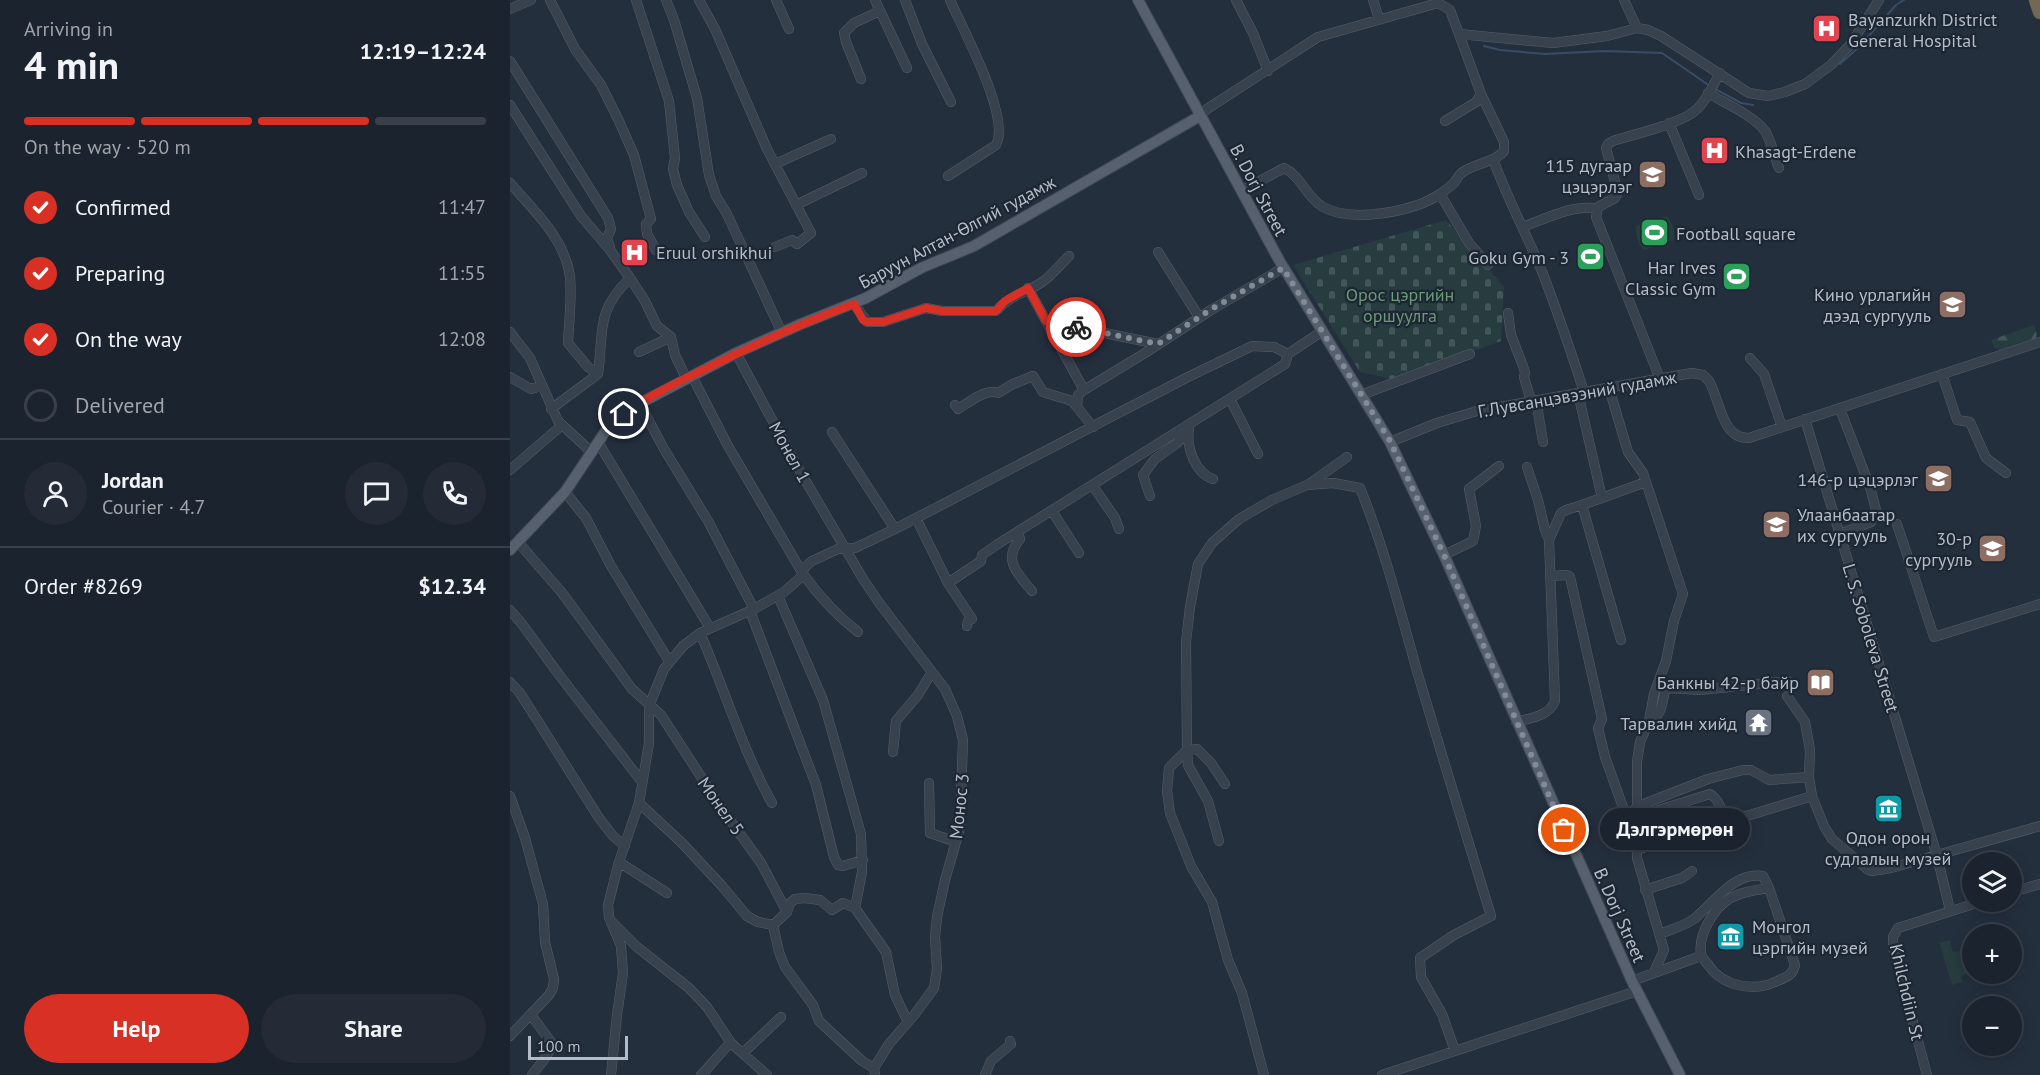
<!DOCTYPE html>
<meta charset="utf-8">
<style>
:root{--surface:#1b232e;--page:#242b36;--text:#f1f3f6;--muted:#a0a4aa;--line:#39404a;--accent:#d93025}
body{margin:0;font-family:"PT Sans",sans-serif;background:var(--page);color:var(--text);height:100vh;display:flex;flex-direction:column;font-size:22px;white-space:nowrap}
*{box-sizing:border-box;margin:0}
p{font-size:20px;color:var(--muted)}
.icon{flex:none;width:33px;height:33px;fill:none;stroke:currentColor;stroke-width:2;stroke-linecap:round;stroke-linejoin:round}
.map{position:relative;flex:1;overflow:hidden}
.sheet{display:flex;flex-direction:column;background:var(--surface);width:510px}
.sheet>*{flex:none}
.controls{position:absolute;left:1452px;top:852px;display:grid;gap:12px}
.controls a{display:grid;place-items:center;width:60px;height:60px;border-radius:50%;background:var(--surface);box-shadow:0 3px 15px #0003,0 0 0 2px var(--line);font-size:30px}
.scale{position:absolute;left:18px;bottom:15px;width:100px;box-sizing:border-box;padding-left:6px;border:3px solid #b4bcc9;border-top:0;font-size:16px;line-height:21px;white-space:nowrap;color:#b4bcc9;-webkit-text-stroke:4px #1d2633;paint-order:stroke}
.pin{position:absolute;display:grid;place-items:center;width:51px;height:51px;color:#fff;margin:-26px;border:3px solid #fff;border-radius:50%;box-shadow:0 2px 6px #0007}
.courier{position:absolute;display:grid;place-items:center;width:60px;height:60px;margin:-30px;border:4px solid #d93025;border-radius:50%;background:#fff;color:#222;box-shadow:0 2px 8px #0007}
.bubble{position:absolute;height:42px;border-radius:21px;background:var(--surface);box-shadow:0 3px 15px #0003,0 0 0 2px var(--line);font-size:20px;font-weight:600;line-height:42px;text-align:center}
.head em{font-style:normal;font-weight:600}
.head div{display:flex;flex-direction:column-reverse}
.head{display:flex;align-items:center;justify-content:space-between;height:102px;padding:0 24px}
h1{font-size:39px;font-weight:600;line-height:45px}
.bar{display:grid;grid-template-columns:repeat(4,1fr);gap:9px 6px;align-content:center;height:72px;padding:0 24px}
.bar i{height:8px;border-radius:4px;background:var(--line)}
.bar .current{background:var(--accent)}
.bar p{grid-column:span 4}
.line{display:flex;align-items:center;gap:15px;padding:0 24px;border-top:2px solid var(--line)}
.line div{flex:1}
.round{display:grid;place-items:center;flex:none;width:63px;height:63px;border-radius:32px;background:var(--page)}
ol{padding:0 24px;list-style:none}
li{display:flex;align-items:center;gap:18px;height:66px}
li p{margin-inline-start:auto}
li .icon{padding:6px;border-radius:50%;background:var(--accent);color:#fff;stroke-width:4}
li:last-child{color:var(--muted)}
li i{width:33px;height:33px;border:3px solid var(--line);border-radius:50%}
.cta{display:flex;gap:12px;margin-top:auto;padding:12px 24px}
.cta a{flex:1;height:69px;border-radius:36px;background:var(--accent);color:#fff;font-size:24px;font-weight:600;line-height:69px;text-align:center}
.cta a+a{background:var(--page);color:var(--text)}
main{display:flex;flex:1;min-height:0}
.map>svg:first-child{display:block}
.forest{fill:url(#forest-firs)}
.cemetery{fill:url(#cemetery-stones)}
.park{fill:#263c3f}
.lines{fill:none;stroke-linecap:round;stroke-linejoin:round}
.stream{stroke:#394c67;stroke-width:2}
.minor-casing{stroke:#565f6c;stroke-width:10}
.major-casing{stroke:#414a57;stroke-width:12}
.highway-casing{stroke:#434c59;stroke-width:15}
.minor{stroke:#38414e;stroke-width:9}
.major{stroke:#56606e;stroke-width:10}
.highway{stroke:#746855;stroke-width:14}
.done{stroke:#828b98;stroke-width:6;stroke-dasharray:0 10.8}
.route{stroke:#d93025;stroke-width:8}
.labels{text-anchor:middle;dominant-baseline:central;stroke-width:4.5;stroke-linejoin:round;paint-order:stroke}
.poi-label{font-size:18px;fill:#b4bcc9;stroke:#1d2633;text-anchor:end}
.street-label{font-size:18px;fill:#b4bcc9;stroke:#1d2633}
.park-label{font-size:18px;fill:#6b9a76;stroke:#1d2633}
</style>
<main>
<section class="sheet">
<div class="head"><div><h1>4 min</h1><p>Arriving in</p></div><em>12:19–12:24</em></div>
<div class="bar"><i class="current"></i><i class="current"></i><i class="current"></i><i></i><p>On the way · 520 m</p></div>
<ol>
<li><svg class="icon" aria-label="check" viewBox="0 0 24 24"><path d="M5 12l5 5 9-10"/></svg>Confirmed<p>11:47</p></li>
<li><svg class="icon" aria-label="check" viewBox="0 0 24 24"><path d="M5 12l5 5 9-10"/></svg>Preparing<p>11:55</p></li>
<li><svg class="icon" aria-label="check" viewBox="0 0 24 24"><path d="M5 12l5 5 9-10"/></svg>On the way<p>12:08</p></li>
<li><i></i>Delivered</li>
</ol>
<div class="line" style="height:108px"><a class="round"><svg class="icon" aria-label="person" viewBox="0 0 24 24"><circle cx="12" cy="8" r="4"/><path d="M4 21q1-7 8-7t8 7"/></svg></a><div><b>Jordan</b><p>Courier · 4.7</p></div><a class="round"><svg class="icon" aria-label="chat" viewBox="0 0 24 24"><path d="M4 5h16v11H9l-5 4z"/></svg></a><a class="round"><svg class="icon" aria-label="phone" viewBox="0 0 24 24"><path d="M5 4h4l2 5-3 2q2 4 5 5l2-3 5 2v4C11 20 4 13 5 4z"/></svg></a></div>
<div class="line" style="height:78px"><div>Order #8269</div><b>$12.34</b></div>
<div class="cta"><a>Help</a><a>Share</a></div>
</section>
<div class="map">
<svg width="1530" height="1075" viewBox="0 0 1530 1075">
<defs>
<pattern id="forest-firs" width="22" height="20" patternUnits="userSpaceOnUse" patternTransform="scale(1.5)"><rect width="22" height="20" fill="#263c3f"/><path d="M5 1l3.5 6h-7zM16 11l3.5 6h-7z" fill="#435659"/></pattern>
<pattern id="cemetery-stones" width="16" height="16" patternUnits="userSpaceOnUse" patternTransform="scale(1.5)"><rect width="16" height="16" fill="#263c3f"/><path d="M2 7V4a2 2 0 0 1 4 0v3zM10 15v-3a2 2 0 0 1 4 0v3z" fill="#435659"/></pattern>
</defs>
<rect width="100%" height="100%" fill="#242f3e"/>
<path class="forest" d="M1524 325 1527 333 1526 338 1490 350 1485 348 1481 340Z"/>
<path class="cemetery" d="M936 220 994 287 991 341 887 380 850 372 783 265Z"/>
<path class="park" d="M1157 216C1162 221 1166 234 1164 240L1134 250C1128 245 1125 233 1126 226Z
M1440 940 1443 952 1453 950 1460 973 1451 976 1453 982 1442 985 1429 943Z"/>
<g class="lines">
<path class="stream" d="M974 46 990 50 1035 54 1095 51 1152 53 1197 84
M1330 64 1350 46 1386 5 1394 0
M1207 90 1231 103 1243 105"/>
<defs>
<path id="minor" d="M40 0 65 49 91 85 108 119 124 155 141 219 136 224 137 234 146 250
M126 0 159 101 165 158 163 169 167 185 179 212 195 237
M156 0 164 20 187 98 199 175 206 196 217 214 272 333
M189 0 205 29 257 149 301 233 287 244 282 240 265 247
M266 0 279 29
M365 0 397 68
M395 0 412 44 441 102
M726 0 743 33 758 71
M863 0 869 19
M1114 0 1127 28 1138 30 1151 36 1239 93 1258 96 1275 92 1295 84 1321 65 1340 45 1369 0
M0 9 21 0
M0 61 98 218 101 229 97 238 100 247
M351 79 336 42 334 33 344 23 370 11
M1198 93C1215 103 1244 116 1255 131 1262 142 1264 157 1269 168
M0 105 71 216 100 250 120 278 135 301 147 326 161 337 165 355 176 378
M690 116 697 109 808 37 928 3 940 10 949 34 1043 43 1097 36 1127 28
M935 121 966 102 971 94 949 34
M1159 123 1189 195
M983 159C997 198 1017 235 1033 274 1048 313 1061 352 1074 392
M265 164 321 139
M438 176 486 145C501 117 453 30 440 0
M0 183C24 211 55 238 60 277 62 298 59 322 58 343L78 367 88 374
M731 191 774 168C791 176 797 198 813 207 842 223 903 212 930 194 934 191 940 187 944 183 947 179 949 174 953 172 965 163 984 163 994 151V142L971 94
M930 194 959 243 978 265
M286 205 352 173
M1012 227C1033 220 1066 203 1087 209
M648 252 689 317
M518 288 574 390 635 353 701 310 773 268
M344 304 357 322H373L416 308 432 311H486C502 293 518 293 535 280 543 273 551 264 559 256
M998 313 1001 335 1013 366 1015 372 1014 377 1021 401
M536 321 648 344
M0 332 20 358 48 421 75 446 80 452
M129 352 161 337
M226 353 287 466 353 579 370 604 435 689 447 716 453 740 450 828 435 880 427 917 425 937 427 969 424 988 405 1014 379 1044 364 1068 365 1075
M1240 358 1254 374 1272 427
M1432 374 1447 420 1460 422 1476 458 1496 473
M182 376 218 446 293 574C309 596 326 615 348 632
M0 377 21 389 31 386
M1150 379 1086 217 1088 207 1105 198 1108 193 1096 148 1098 144 1103 141C1124 134 1172 124 1187 109 1197 100 1203 85 1210 73
M1099 388 1118 452 1133 473 1173 594 1164 621 1156 661 1144 694 1139 721 1130 742 1127 762V858L1154 950 1144 972
M574 390 568 395 567 407 583 427
M1068 393 1092 498
M851 395 960 354
M720 399 748 454
M1026 400 1033 442
M130 404 154 449 198 521 244 609
M445 405 448 409C458 403 476 388 488 393L503 384 523 376 533 392 562 401 567 407
M41 409 88 374C94 331 85 312 120 278
M1330 409 1360 487 1366 510 1361 522 1330 534
M1295 419 1427 856 1440 910
M679 429C676 447 685 473 703 479
M322 432 385 529
M88 442 200 628
M880 442 927 423 967 411 1182 373 1193 375 1199 381C1210 399 1211 439 1239 438L1530 342
M1017 467 1028 500 1035 530 1039 540
M0 470 52 425
M799 484 837 457
M583 486 605 518 609 529
M55 492 76 518 101 566 159 661
M640 496 633 475 645 459 666 444 679 431
M542 511 569 553
M406 518 438 583 462 619 458 621 457 626
M1387 524 1424 637 1530 604
M508 532 510 539C492 560 508 574 522 591
M8 542 53 594 122 689 151 715 212 809 251 863 277 912
M934 555 963 541 966 526 959 489 989 466
M1040 576 1057 575 1060 577 1092 719 1088 728 1095 757 1124 838
M438 583 471 561 472 555 488 544 775 364 778 354
M268 596 313 700 351 834 352 872 345 908 333 903 322 910 310 900 294 898 285 899 280 903 277 912 263 925 269 952 275 967 303 1005 309 1021 352 1061 364 1068
M0 610 12 624 50 676 132 782
M240 611 306 785 324 857 328 865 333 866 353 860
M190 633C215 690 232 749 262 803
M1111 640 1072 505 1136 482
M0 682 10 693 89 818 103 836 115 846
M1277 696 1295 722 1300 750 1299 777 1302 796 1314 826 1322 839 1357 869 1362 871 1381 868 1530 826
M1139 721C1152 716 1152 703 1155 691L1159 688 1190 690 1278 681
M1006 722C1021 718 1039 716 1045 701L1039 540 1051 513 1056 510 1072 505
M677 750 659 768 657 791 660 813 681 866 702 902 718 960 732 993 754 1075
M677 750 678 765 698 801 709 841
M383 752 386 721 408 695 422 672
M419 783 420 833 446 842
M715 784 701 763 687 749 677 750 676 642 680 607 688 564 702 543 729 519 762 500 797 485 823 483 850 488C874 547 890 610 907 671 931 753 956 834 981 916L944 935 910 958 911 977 932 1014 945 1051
M0 796 15 838 33 904 35 942 44 979 43 988 39 995 0 1036
M129 803 172 843 212 886 237 916 248 922 263 925
M1126 807 1198 779 1233 770H1241L1259 780 1299 777
M1126 817 1200 794C1210 800 1212 812 1215 823
M1126 850 1302 796
M109 862 157 893
M1259 888 1285 965C1283 976 1274 978 1265 982 1243 992 1213 986 1199 966 1196 962 1192 958 1191 954 1188 935 1203 909 1219 899 1231 892 1246 890 1259 888Z
M1135 890 1172 878 1182 871
M1502 892 1530 884
M345 908 376 952 385 995 398 1022
M103 923 127 947 179 988 197 1007 221 1043 257 1075
M1149 934C1160 930 1174 926 1184 919 1204 903 1224 871 1253 876L1259 888
M1122 981 1191 956
M21 1015 41 1042C42 1053 29 1065 22 1075
M233 1053 271 1017
M101 1075 107 1015 113 973 111 946 99 917 98 905 109 862 129 803 139 743V706L154 669 173 646 190 633 244 609 274 592 290 578 295 567 302 561 328 549 345 548 385 529 676 378 742 346 764 347 778 354 811 332
M191 1075C202 1065 209 1053 221 1043
M475 1075 481 1061 501 1044 500 1041
M872 1075 1127 991
M1417 1075 1383 947V937L1388 928 1470 902"/>
<path id="major" d="M628 0 769 260 880 442 934 555 1122 981 1170 1075
M0 550 55 492 95 432 121 408 226 353 291 324 356 298 411 268 464 246 690 116"/>
<path id="highway" d="M1526 0 1530 12"/>
</defs>
<use href="#minor" class="minor-casing"/>
<use href="#major" class="major-casing"/>
<use href="#highway" class="highway-casing"/>
<use href="#minor" class="minor"/>
<use href="#major" class="major"/>
<use href="#highway" class="highway"/>
</g>
<g class="lines">
<path class="done" d="M566 327 648 344 700 310 773 268 880 441 934 555 1054 830"/>
<path class="route" d="M114 414C140 395 170 381 199 367 246 344 294 322 344 304L353 320 357 322H373L416 308 432 311H486L495 301 518 288 536 321 566 327"/>
</g>
<defs>
<symbol id="hospital-square" viewBox="-11 -11 22 22"><rect x="-9" y="-9" width="18" height="18" rx="4" fill="#e0444e" stroke="#1d2633"/><path d="M-5-5h3v3.5h4V-5h3V5h-3V1.5h-4V5h-3Z" fill="#fff"/></symbol>
<symbol id="school-square" viewBox="-11 -11 22 22"><rect x="-9" y="-9" width="18" height="18" rx="4" fill="#8d6e63" stroke="#1d2633"/><path d="M0-5L7-2L0 1L-7-2ZM-4 1L0 2.5L4 1V4Q0 6-4 4Z" fill="#fff"/></symbol>
<symbol id="stadium-square" viewBox="-11 -11 22 22"><rect x="-9" y="-9" width="18" height="18" rx="4" fill="#2e9e5b" stroke="#1d2633"/><path d="M0-5a6.5 5 0 1 0 0 10a6.5 5 0 1 0 0-10ZM-3.5-1.8h7v3.6h-7Z" fill="#fff"/></symbol>
<symbol id="university-square" viewBox="-11 -11 22 22"><rect x="-9" y="-9" width="18" height="18" rx="4" fill="#8d6e63" stroke="#1d2633"/><path d="M0-5L7-2L0 1L-7-2ZM-4 1L0 2.5L4 1V4Q0 6-4 4Z" fill="#fff"/></symbol>
<symbol id="library-square" viewBox="-11 -11 22 22"><rect x="-9" y="-9" width="18" height="18" rx="4" fill="#8d6e63" stroke="#1d2633"/><path d="M-6-4Q-3-5.5-.7-3.5V5Q-3 3-6 4ZM6-4Q3-5.5 .7-3.5V5Q3 3 6 4Z" fill="#fff"/></symbol>
<symbol id="temple-square" viewBox="-11 -11 22 22"><rect x="-9" y="-9" width="18" height="18" rx="4" fill="#6b7280" stroke="#1d2633"/><path d="M0-6L5-2H3V0L6.5 2.5H4V6H1.5V3h-3V6H-4V2.5H-6.5L-3 0V-2H-5Z" fill="#fff"/></symbol>
<symbol id="museum-square" viewBox="-11 -11 22 22"><rect x="-9" y="-9" width="18" height="18" rx="4" fill="#0f9aa8" stroke="#1d2633"/><path d="M0-6L6-3V-2H-6V-3ZM-5-1h2V3h-2ZM-1-1h2V3h-2ZM3-1h2V3H3ZM-6 4H6V6H-6Z" fill="#fff"/></symbol>
</defs>
<g fill-rule="evenodd">
<use href="#hospital-square" x="1300" y="12" width="33" height="33"/>
<use href="#hospital-square" x="1188" y="134" width="33" height="33"/>
<use href="#school-square" x="1126" y="158" width="33" height="33"/>
<use href="#stadium-square" x="1128" y="216" width="33" height="33"/>
<use href="#hospital-square" x="108" y="236" width="33" height="33"/>
<use href="#stadium-square" x="1064" y="240" width="33" height="33"/>
<use href="#stadium-square" x="1210" y="260" width="33" height="33"/>
<use href="#university-square" x="1426" y="288" width="33" height="33"/>
<use href="#school-square" x="1412" y="462" width="33" height="33"/>
<use href="#university-square" x="1250" y="508" width="33" height="33"/>
<use href="#school-square" x="1466" y="532" width="33" height="33"/>
<use href="#library-square" x="1294" y="666" width="33" height="33"/>
<use href="#temple-square" x="1232" y="706" width="33" height="33"/>
<use href="#museum-square" x="1362" y="792" width="33" height="33"/>
<use href="#museum-square" x="1204" y="920" width="33" height="33"/>
</g>
<g class="labels">
<g class="poi-label">
<text x="1338" y="19" text-anchor="start">Bayanzurkh District<tspan x="1338" dy="21">General Hospital</tspan></text>
<text x="1225" y="151" text-anchor="start">Khasagt-Erdene</text>
<text x="1122" y="165">115 дугаар<tspan x="1122" dy="21">цэцэрлэг</tspan></text>
<text x="1166" y="233" text-anchor="start">Football square</text>
<text x="146" y="252" text-anchor="start">Eruul orshikhui</text>
<text x="1059" y="257">Goku Gym - 3</text>
<text x="1206" y="267">Har Irves<tspan x="1206" dy="21">Classic Gym</tspan></text>
<text x="1421" y="294">Кино урлагийн<tspan x="1421" dy="21">дээд сургууль</tspan></text>
<text x="1408" y="479">146-р цэцэрлэг</text>
<text x="1287" y="514" text-anchor="start">Улаанбаатар<tspan x="1287" dy="21">их сургууль</tspan></text>
<text x="1462" y="538">30-р<tspan x="1462" dy="21">сургууль</tspan></text>
<text x="1289" y="682">Банкны 42-р байр</text>
<text x="1227" y="723">Тарвалин хийд</text>
<text x="1378" y="837" text-anchor="middle">Одон орон<tspan x="1378" dy="21">судлалын музей</tspan></text>
<text x="1242" y="926" text-anchor="start">Монгол<tspan x="1242" dy="21">цэргийн музей</tspan></text>
</g>
<g class="street-label">
<text transform="translate(749 190) rotate(62)">B. Dorj Street</text>
<text transform="translate(447 232) rotate(-28)">Баруун Алтан-Өлгий гудамж</text>
<text transform="translate(1067 394) rotate(-10)">Г.Лувсанцэвээний гудамж</text>
<text transform="translate(280 452) rotate(61)">Монел 1</text>
<text transform="translate(1361 638) rotate(73)">L. S. Soboleva Street</text>
<text transform="translate(211 806) rotate(55)">Монел 5</text>
<text transform="translate(449 806) rotate(-84)">Монос 3</text>
<text transform="translate(1110 915) rotate(66)">B. Dorj Street</text>
<text transform="translate(1397 992) rotate(77)">Khilchdiin St</text>
</g>
<g class="park-label">
<text x="890" y="294">Орос цэргийн<tspan x="890" dy="21">оршуулга</tspan></text>
</g>
</g>
</svg>
<div class="controls">
<a><svg class="icon" aria-label="layers" viewBox="0 0 24 24"><path d="M12 4l9 5-9 5-9-5zM3 14l9 5 9-5"/></svg></a>
<a>+</a>
<a>−</a>
</div>
<div class="scale">100 m</div>
<div class="pin" style="left:1054px;top:830px;background:#ea580c"><svg class="icon" aria-label="bag" viewBox="0 0 24 24"><path d="M5 8h14l-1 12H6zM9 8a3 3 0 0 1 6 0"/></svg></div>
<div class="pin" style="left:114px;top:414px;background:#1f2937"><svg class="icon" aria-label="home" viewBox="0 0 24 24"><path d="M3 11l9-7 9 7M6 9v11h12V9"/></svg></div>
<div class="courier" style="left:566px;top:327px"><svg class="icon" aria-label="bike" viewBox="0 0 24 24"><circle cx="6" cy="16" r="4"/><circle cx="18" cy="16" r="4"/><path d="M6 16l4-8h5l3 8M10 8l3 8H6M13 5h3"/></svg></div>
<div class="bubble" style="left:1090px;top:808px;width:150px">Дэлгэрмөрөн</div>
</div>
</main>
